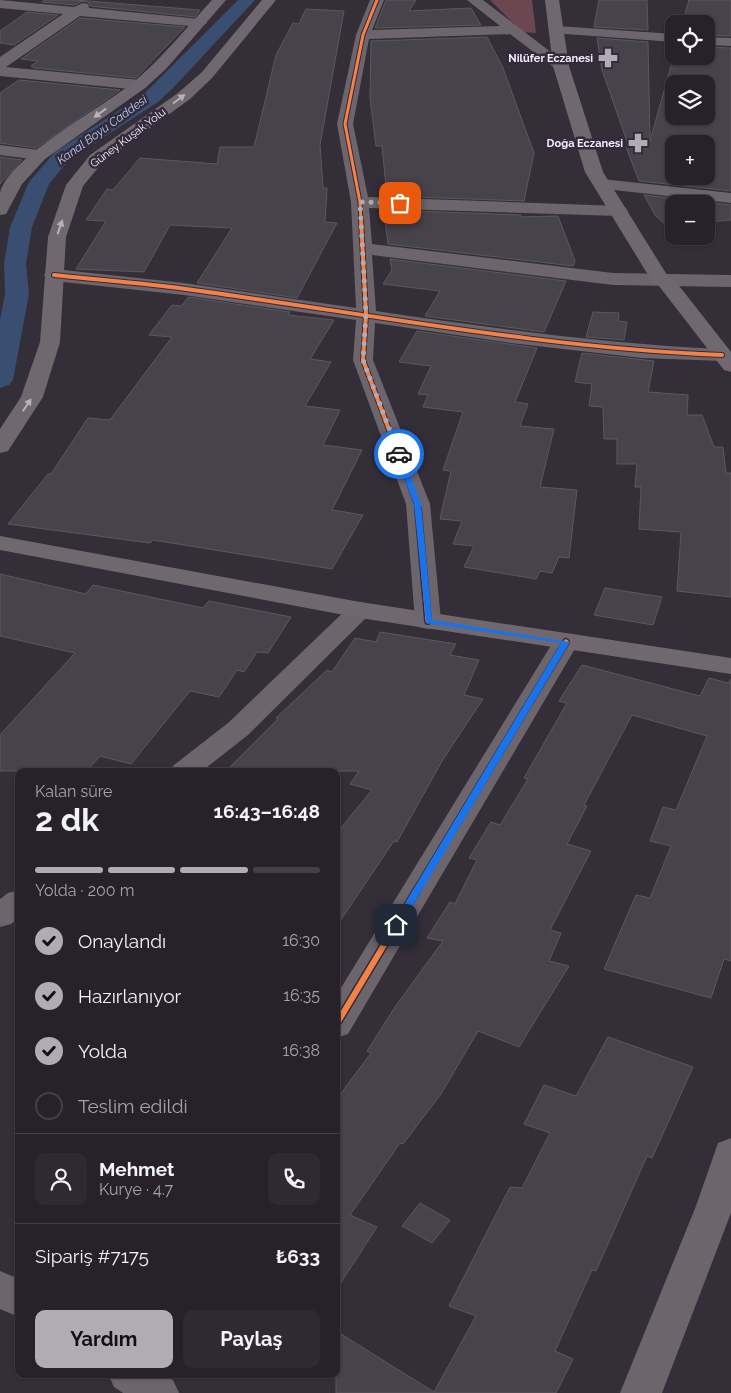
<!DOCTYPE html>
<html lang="tr">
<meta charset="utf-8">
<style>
:root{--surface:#27222a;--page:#2f2a32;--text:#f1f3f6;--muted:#a4a4a8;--line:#433f47;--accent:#b1abb6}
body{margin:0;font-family:Raleway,sans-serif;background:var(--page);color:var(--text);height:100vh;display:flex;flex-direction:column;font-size:19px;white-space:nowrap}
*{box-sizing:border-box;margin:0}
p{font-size:16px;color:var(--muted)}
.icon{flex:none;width:28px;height:28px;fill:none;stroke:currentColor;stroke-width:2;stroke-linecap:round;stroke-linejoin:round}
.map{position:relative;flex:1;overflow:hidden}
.side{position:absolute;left:15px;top:768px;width:325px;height:610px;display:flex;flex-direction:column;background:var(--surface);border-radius:10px;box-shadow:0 1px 4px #0004,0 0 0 1px var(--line)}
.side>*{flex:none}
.fabs{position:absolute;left:665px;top:15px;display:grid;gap:10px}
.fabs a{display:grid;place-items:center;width:50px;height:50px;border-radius:10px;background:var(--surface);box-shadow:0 1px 4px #0004,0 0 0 1px var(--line);font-size:25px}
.pin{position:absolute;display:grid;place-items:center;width:42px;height:42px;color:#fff;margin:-21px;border-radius:10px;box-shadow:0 2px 8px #0006}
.courier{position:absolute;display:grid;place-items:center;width:50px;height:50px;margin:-25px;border:4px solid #1a73e8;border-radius:50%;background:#fff;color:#222;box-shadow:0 1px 6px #0007}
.headline em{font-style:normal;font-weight:700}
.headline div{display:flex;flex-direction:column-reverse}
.headline{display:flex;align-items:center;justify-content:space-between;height:85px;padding:0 20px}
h1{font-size:32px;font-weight:700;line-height:38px}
.bar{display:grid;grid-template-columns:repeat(4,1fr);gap:8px 5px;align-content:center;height:60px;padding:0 20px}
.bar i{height:6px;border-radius:4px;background:var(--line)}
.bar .selected{background:var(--accent)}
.bar p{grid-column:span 4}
.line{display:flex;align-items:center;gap:12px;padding:0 20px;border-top:1px solid var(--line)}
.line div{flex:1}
.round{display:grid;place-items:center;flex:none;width:52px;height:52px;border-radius:10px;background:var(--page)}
ol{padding:0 20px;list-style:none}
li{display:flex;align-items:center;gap:15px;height:55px}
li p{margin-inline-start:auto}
li .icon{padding:5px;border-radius:50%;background:var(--accent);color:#111;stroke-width:4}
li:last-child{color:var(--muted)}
li i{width:28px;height:28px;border:2px solid var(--line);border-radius:50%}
.button{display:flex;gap:10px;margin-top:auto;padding:10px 20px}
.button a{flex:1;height:58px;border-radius:10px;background:var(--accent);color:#111;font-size:20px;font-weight:700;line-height:58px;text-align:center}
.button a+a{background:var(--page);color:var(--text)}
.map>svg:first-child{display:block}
.green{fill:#6c4752}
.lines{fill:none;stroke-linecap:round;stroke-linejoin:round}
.canal{fill:#394e70;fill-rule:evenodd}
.building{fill:#46434b;stroke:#5b5860;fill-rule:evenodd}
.minor{fill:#6c656c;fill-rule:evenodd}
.tertiary{fill:#6c656c;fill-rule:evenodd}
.secondary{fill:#70686f;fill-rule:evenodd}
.cycleway-far3-casing{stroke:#352a3c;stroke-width:5}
.cycleway-far2-casing{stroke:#352a3c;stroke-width:6}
.cycleway-far1-casing{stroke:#352a3c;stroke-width:8}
.cycleway-casing{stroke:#352a3c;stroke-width:9}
.cycleway-far3{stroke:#f48246;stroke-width:3}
.cycleway-far2{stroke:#f48246;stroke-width:4}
.cycleway-far1{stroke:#f48246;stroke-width:5}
.cycleway{stroke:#f48246;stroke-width:6}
.oneway{fill:#b9b2bb}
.route{fill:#1a73e8}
.done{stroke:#b1abb6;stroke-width:5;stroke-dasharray:0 9}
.labels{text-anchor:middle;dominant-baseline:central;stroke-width:5;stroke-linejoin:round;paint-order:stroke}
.far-poi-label{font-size:11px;font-weight:bold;fill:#f5eefa;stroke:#352a3c;text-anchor:end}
.far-street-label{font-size:11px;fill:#f5eefa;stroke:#352a3c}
.far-water-label{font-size:12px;font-style:italic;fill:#b7cff4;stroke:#352a3c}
</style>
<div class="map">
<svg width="731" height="1393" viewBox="0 0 731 1393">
<rect width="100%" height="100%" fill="#342e38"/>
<path class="green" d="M490 0H532L536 33 522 32Z"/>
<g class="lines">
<path class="canal" d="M238 0H255L174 87 158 102 69 160 49 184 32 227 26 264 29 294 13 380 9 385 0 388V320L5 294 4 264 10 227 29 182 55 152 144 94Z"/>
</g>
<path class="building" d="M45 0H75L200 10 195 17 90 6 88 2 83 1 74 5 42 2Z
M386 0H416L409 11 471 8 481 25 375 28Z
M599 0H647L648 30 594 27Z
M689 0H731V36L706 35V24H682Z
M306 9 344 11 320 145 323 188H327L325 222 337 223 297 298 197 283 232 228 170 225 144 272 76 269 106 221 86 220 107 189 113 190 140 158 217 164 220 147H254L276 55 293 23 299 24Z
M27 12 58 15 14 45 0 43V31Z
M80 18 185 27 136 78 35 68 31 66 38 61 21 59Z
M487 37 503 68 534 153 524 201 387 196 382 146H376L370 98 371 41Z
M597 38 648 42 650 141 674 55 706 56V47L731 48V191L639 181 626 147H629L602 70ZM674 84H706V116H674ZM674 144H706V176H674Z
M19 80 120 90 36 148 0 143V93Z
M0 157 22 160 0 184Z
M644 195 731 205V220L706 222V204H674V236H706V232L711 240 676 242 667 226 655 215Z
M387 210 521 215 520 217 558 216 575 261 573 266 388 244 384 213H387Z
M390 259 566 281 544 332 506 327 425 316 440 291 383 284 392 270Z
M188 297 290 312 288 315 334 320 310 359 331 362 305 406 340 410 323 445 362 450 332 510 363 515 332 569 153 540 150 543 8 524 48 474H51L88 418 110 420 172 337 149 335 172 305 182 306Z
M593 312 619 313 618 321 627 322 624 340 586 337Z
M417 331 537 348 515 402 528 404 520 426 554 429 540 487 577 490 569 558 559 557 552 573 540 571 536 579 464 567 474 546 453 544 462 521 440 519 451 471 443 470 463 412 423 407 428 395 418 394 431 366 399 362Z
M582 353 654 361 648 392 688 395 687 415H702L714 447H723L726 473H731V597L677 591 681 532 639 529 641 487H635L637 464H617V439H604L603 407 589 406 592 384 575 382Z
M0 574 86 594 93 585 203 608 209 601 291 617 268 653 257 652 244 672 237 670 219 697 190 691 131 764 100 756 87 771H0V735L75 653 0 636Z
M605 588 662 597 653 625 594 615Z
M380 632 456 644 450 655 479 660 464 695 483 699 442 761 397 842 394 841 336 927V834L372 790 350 784 359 771H226L278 719 276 718 327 670 332 672 355 638 376 642Z
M582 665 700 696 709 678 728 683 731 679V961L724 959 711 998 604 969 636 895 650 898 671 846 650 841 663 807 676 810 707 736 632 715 584 805 587 806 567 844 591 851 550 930 561 933 549 961 569 966 519 1047 478 1031 441 1094 403 1144 400 1143 350 1215 377 1227 336 1290V1100L371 1053 367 1051 395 1007 443 941 427 938 450 902 455 904 477 860 469 858 491 822 500 825 528 779 524 778 567 703 559 701Z
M608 1037 693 1067 652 1158 647 1156 596 1271 592 1270 555 1351 573 1359 556 1393H336V1331L434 1392 476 1316 449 1306 510 1187 522 1188 550 1133 524 1124 544 1085 576 1096Z
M420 1203 450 1220 432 1243 402 1226Z"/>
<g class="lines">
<path class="minor" d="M0 0 74 7 83 3 88 4 89 8 200 19 207 23 200 27 80 16 6 67 140 80 145 82 148 85 145 88 140 90 0 76V57L63 14 0 8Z
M370 0H384L372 30 500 26 467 0H483L569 66 566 69H556L510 34 369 39 353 124 368 197 619 206 625 207 628 211 625 215 619 216 369 208 372 244 613 273 731 275V287L613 285 372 255 376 311C492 328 604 344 722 349L731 353 729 359 722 361 642 358 511 343 375 323 373 360 430 504 441 621 437 627 428 629 419 627 415 621 406 504 353 360 356 320 184 295 54 281 47 279 44 275 47 271 54 269 184 283 356 308 351 202 337 124 356 35Z
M557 26 674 34V42L552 33 550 30Z
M706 37 731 38V46L706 45Z
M0 145 39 150 45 151 47 155 45 159 39 160 0 155Z
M602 179 731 193V203L596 188 593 184 596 180Z
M360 602 369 605 373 610 369 615 248 735 202 771H170L174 765 228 723 351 605Z
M566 634 575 636 579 642 348 1034 336 1038V996L553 642 557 636Z
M19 890V918L11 924 0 927V899L8 893Z
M731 1138V1213L662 1393H620L696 1206 718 1143Z"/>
<path class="tertiary" d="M0 1271 19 1279V1317L0 1309Z
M108 1374H163L173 1380 179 1393H123L114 1387Z"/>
<path class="secondary" d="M212 0H226L166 69 145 88 45 159 22 184 6 214 0 215C0 208 0 199 0 193 9 156 106 106 136 80 164 56 187 27 212 0Z
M262 0H276L212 78 190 99 102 163 83 186 66 237 60 342 43 397 8 451 0 453V429L21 397 40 342 48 237 66 185 90 155 178 93 202 72Z
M545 0H559L569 66 603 172 667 275 673 278 731 352V372L724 370 659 286 653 283 585 172 553 66Z
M0 536 360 602 731 658V674L360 618 0 550Z"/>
<defs>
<path id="cycleway-far3" d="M361 221 360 202 345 124 363 35 377 0"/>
<path id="cycleway-far2" d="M361 219 366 314 363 360 419 510
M54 275C98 280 142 283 186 289 364 313 542 348 722 355"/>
<path id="cycleway-far1" d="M418 509 428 621
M416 891 566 642"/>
<path id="cycleway" d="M336 1025 417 890"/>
</defs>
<use href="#cycleway-far3" class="cycleway-far3-casing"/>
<use href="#cycleway-far2" class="cycleway-far2-casing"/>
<use href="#cycleway-far1" class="cycleway-far1-casing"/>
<use href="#cycleway" class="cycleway-casing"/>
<use href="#cycleway-far3" class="cycleway-far3"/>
<use href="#cycleway-far2" class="cycleway-far2"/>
<use href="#cycleway-far1" class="cycleway-far1"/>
<use href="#cycleway" class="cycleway"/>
</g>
<defs><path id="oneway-solid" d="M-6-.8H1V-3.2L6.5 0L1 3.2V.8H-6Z" transform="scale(1.25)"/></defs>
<g class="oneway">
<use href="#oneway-solid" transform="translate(179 99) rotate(-37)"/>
<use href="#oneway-solid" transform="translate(100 113) rotate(144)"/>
<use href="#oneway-solid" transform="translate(60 227) rotate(-71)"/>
<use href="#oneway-solid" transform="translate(27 405) rotate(-56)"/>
</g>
<path class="route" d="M399 452 402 454 421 504 432 620 570 642 400 927 396 928 392 925 561 643 426 623 414 504 395 454Z"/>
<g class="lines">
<path class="done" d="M399 454 363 360 366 314 360 202 400 203"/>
</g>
<defs>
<symbol id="pharmacy-bare" viewBox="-9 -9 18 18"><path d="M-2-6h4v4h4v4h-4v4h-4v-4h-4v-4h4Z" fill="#b1abb6" stroke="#352a3c" stroke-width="2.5" paint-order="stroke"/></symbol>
</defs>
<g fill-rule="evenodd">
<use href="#pharmacy-bare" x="594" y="44" width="28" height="28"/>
<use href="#pharmacy-bare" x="624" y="129" width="28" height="28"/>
</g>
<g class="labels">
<g class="far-poi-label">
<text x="593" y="58">Nilüfer Eczanesi</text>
<text x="623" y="143">Doğa Eczanesi</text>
</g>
<g class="far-street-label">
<text transform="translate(128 138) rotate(-37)">Güney Kuşak Yolu</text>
</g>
<g class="far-water-label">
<text transform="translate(102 130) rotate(-36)">Kanal Boyu Caddesi</text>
</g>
</g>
</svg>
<div class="fabs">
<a><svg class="icon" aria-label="locate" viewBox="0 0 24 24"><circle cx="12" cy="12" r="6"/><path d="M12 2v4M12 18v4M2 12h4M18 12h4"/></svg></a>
<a><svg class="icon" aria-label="layers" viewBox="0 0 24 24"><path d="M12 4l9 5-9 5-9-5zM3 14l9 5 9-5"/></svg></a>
<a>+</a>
<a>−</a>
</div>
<div class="pin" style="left:400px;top:203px;background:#ea580c"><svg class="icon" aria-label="bag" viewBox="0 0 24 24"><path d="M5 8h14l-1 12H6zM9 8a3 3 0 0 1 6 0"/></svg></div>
<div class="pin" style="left:396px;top:925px;background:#1f2937"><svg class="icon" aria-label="home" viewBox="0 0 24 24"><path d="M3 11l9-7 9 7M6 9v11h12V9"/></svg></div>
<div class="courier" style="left:399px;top:454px"><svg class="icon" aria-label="car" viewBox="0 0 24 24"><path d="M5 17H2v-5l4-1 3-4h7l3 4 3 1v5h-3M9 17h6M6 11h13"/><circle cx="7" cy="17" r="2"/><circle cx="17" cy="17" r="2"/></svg></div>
<section class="side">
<div class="headline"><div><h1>2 dk</h1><p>Kalan süre</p></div><em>16:43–16:48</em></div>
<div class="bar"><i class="selected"></i><i class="selected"></i><i class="selected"></i><i></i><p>Yolda · 200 m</p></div>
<ol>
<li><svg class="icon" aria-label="check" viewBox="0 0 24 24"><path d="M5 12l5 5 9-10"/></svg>Onaylandı<p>16:30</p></li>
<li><svg class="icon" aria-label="check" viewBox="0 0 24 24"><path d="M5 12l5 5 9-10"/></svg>Hazırlanıyor<p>16:35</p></li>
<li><svg class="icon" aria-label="check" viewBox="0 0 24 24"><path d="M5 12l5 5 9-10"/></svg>Yolda<p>16:38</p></li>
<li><i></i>Teslim edildi</li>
</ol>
<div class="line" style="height:90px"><a class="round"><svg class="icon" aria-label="person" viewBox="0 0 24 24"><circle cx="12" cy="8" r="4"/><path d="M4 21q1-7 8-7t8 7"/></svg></a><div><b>Mehmet</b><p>Kurye · 4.7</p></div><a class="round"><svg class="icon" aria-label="phone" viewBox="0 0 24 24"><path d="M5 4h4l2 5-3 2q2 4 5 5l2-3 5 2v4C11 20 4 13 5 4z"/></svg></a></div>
<div class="line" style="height:65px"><div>Sipariş #7175</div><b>₺633</b></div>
<div class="button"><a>Yardım</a><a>Paylaş</a></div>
</section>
</div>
